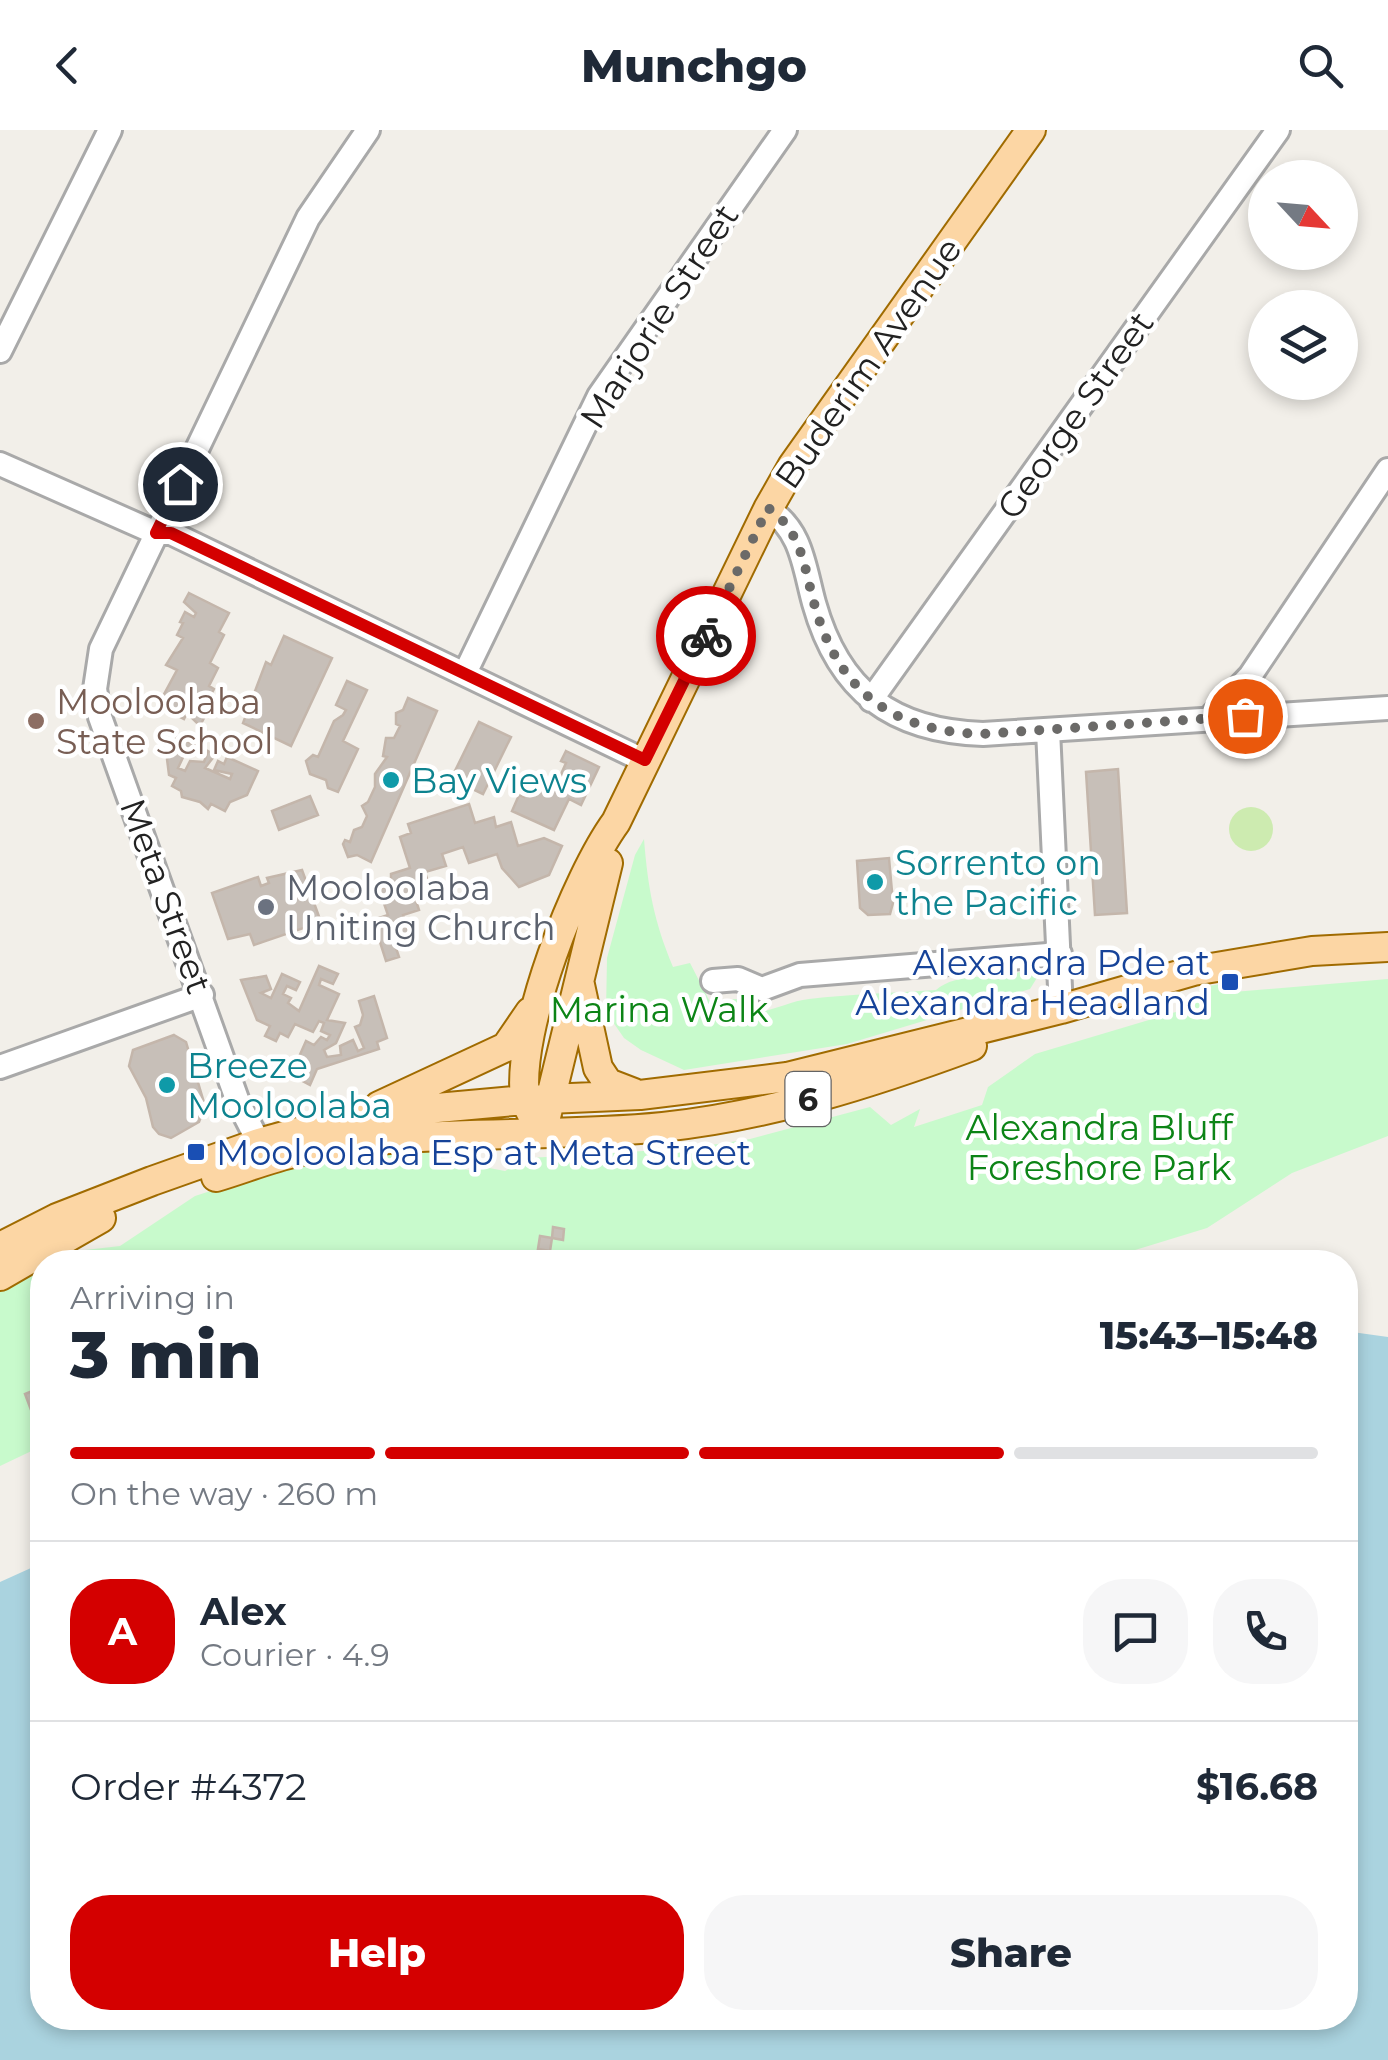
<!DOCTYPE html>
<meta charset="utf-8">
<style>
:root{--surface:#fff;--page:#f6f6f7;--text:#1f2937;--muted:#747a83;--line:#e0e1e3;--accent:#d40000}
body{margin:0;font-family:Montserrat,sans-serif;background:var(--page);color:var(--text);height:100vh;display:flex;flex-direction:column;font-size:38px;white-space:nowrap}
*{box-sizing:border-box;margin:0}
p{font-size:32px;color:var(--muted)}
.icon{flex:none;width:55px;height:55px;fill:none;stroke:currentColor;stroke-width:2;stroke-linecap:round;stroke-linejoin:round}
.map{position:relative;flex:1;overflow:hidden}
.panel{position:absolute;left:30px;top:1120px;width:1328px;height:780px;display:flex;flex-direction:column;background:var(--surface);border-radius:40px;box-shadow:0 5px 15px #0003}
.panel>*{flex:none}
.needle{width:65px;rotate:116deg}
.tools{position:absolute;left:1248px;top:30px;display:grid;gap:20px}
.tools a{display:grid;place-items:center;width:110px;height:110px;border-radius:50%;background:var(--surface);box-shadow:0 5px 15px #0003;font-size:50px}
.pin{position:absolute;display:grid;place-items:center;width:85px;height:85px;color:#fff;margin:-42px;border:5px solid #fff;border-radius:50%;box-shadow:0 2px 10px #0007}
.courier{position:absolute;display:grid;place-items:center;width:100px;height:100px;margin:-50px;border:8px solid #d40000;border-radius:50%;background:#fff;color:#222;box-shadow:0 2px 12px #0007}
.overview em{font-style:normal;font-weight:800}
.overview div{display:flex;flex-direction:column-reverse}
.overview{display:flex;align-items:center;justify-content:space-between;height:170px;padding:0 40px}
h1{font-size:65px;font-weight:800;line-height:75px}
.bar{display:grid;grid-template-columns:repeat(4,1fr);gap:15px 10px;align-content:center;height:120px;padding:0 40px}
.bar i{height:12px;border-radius:8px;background:var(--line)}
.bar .on{background:var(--accent)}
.bar p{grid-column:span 4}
.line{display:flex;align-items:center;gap:25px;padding:0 40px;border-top:2px solid var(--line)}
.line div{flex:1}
.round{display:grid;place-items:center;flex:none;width:105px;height:105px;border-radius:40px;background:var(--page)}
.action{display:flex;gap:20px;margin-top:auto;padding:20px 40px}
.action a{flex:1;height:115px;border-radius:40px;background:var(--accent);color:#fff;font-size:40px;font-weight:800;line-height:115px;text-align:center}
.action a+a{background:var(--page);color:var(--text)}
header{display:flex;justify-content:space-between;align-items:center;height:130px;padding:0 40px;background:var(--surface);font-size:45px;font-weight:800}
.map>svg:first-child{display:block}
.grass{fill:#cdebb0}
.park{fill:#c8facc}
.water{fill:#aad3df}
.building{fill:#c7bfb8;stroke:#c4b6ab;stroke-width:2.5}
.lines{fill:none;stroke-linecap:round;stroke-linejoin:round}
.minor-casing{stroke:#a9a9a9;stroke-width:28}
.major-casing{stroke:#a06b00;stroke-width:32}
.minor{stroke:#fff;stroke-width:22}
.major{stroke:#fcd6a4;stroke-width:28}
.done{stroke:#6b6a68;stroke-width:10;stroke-dasharray:0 18}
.route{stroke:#d40000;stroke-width:12}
.education-dot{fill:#8d6e63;stroke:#fff;stroke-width:4}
.culture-dot{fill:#0f9aa8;stroke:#fff;stroke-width:4}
.worship-dot{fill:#6b7280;stroke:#fff;stroke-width:4}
.transit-dot{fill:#1a4fb4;stroke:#fff;stroke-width:4}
.labels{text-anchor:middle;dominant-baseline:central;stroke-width:9;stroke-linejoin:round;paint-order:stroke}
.shield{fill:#fff;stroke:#646464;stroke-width:2.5}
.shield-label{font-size:32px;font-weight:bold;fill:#222}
.street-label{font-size:35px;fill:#222;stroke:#fff}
.education-label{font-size:35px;fill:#785e54;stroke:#fff;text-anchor:start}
.culture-label{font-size:35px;fill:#0d838f;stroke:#fff;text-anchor:start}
.worship-label{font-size:35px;fill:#5b616d;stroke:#fff;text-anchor:start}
.transit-label{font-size:35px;fill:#164399;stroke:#fff;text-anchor:end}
.park-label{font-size:35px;fill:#0c8416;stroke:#fff}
</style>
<header><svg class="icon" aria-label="back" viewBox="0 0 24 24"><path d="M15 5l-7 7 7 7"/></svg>Munchgo<svg class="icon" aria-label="search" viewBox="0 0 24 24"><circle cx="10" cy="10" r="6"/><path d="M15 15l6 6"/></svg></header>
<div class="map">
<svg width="1388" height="1930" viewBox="0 0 1388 1930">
<rect width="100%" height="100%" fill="#f2efe9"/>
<path class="grass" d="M1229 699a22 22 0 1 1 44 0a22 22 0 1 1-44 0Z"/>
<path class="park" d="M644 709C648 759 654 791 673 837L690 833 709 870 740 869 756 882C774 881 790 871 809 869 851 864 894 863 936 860 962 838 1002 854 1031 837L1040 843 1030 859 847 914 684 940 641 920 624 908 606 882 607 828 635 725Z
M1388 849V1006L1292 1043 1207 1098 1096 1132H42V1316L0 1336V1159L50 1124 120 1116 195 1066 266 1043 356 1026 441 1020 448 1035 476 1042 484 1037 505 1041 529 1028 692 1018 750 1009 870 977 891 995 920 979 914 997 982 975 988 957 1035 924 1179 881 1204 857 1225 853 1233 862Z"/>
<path class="water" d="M1352 1202 1388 1207V1930H0V1452L42 1433V1888H1345V1206Z"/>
<path class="building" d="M189 463 229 483 219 502 224 505 210 533 218 538 209 556 214 559 206 574 210 576 200 596 187 583 184 589 162 578 168 568 163 566 177 540 166 535 183 508 177 505 183 493 180 492 185 482 194 487 196 483 184 472Z
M284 506 332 528 291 616 243 593 266 532 271 535Z
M347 551 367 560 343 611 358 619 338 662 328 658 326 650 310 644 306 631 313 625 318 627 334 591 343 585 346 580 336 575Z
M408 568 437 581 371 732 357 725 348 727 343 714 345 710 350 712 354 700 362 697 367 686 362 676 368 672 375 657V644L387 627 383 626 386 608H394L400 596 396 594V583L403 580Z
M479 592 511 607 483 664 451 649Z
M177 607 200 617 192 624 186 621 178 638 185 641 190 631 204 632 208 621 215 625 205 638 230 649 232 644 214 640 218 631 224 634 227 627 258 641 247 665 230 672 225 681 211 674 208 679 200 672 182 667 181 661 172 656 176 648 169 645 167 629Z
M566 621 599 637 581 675 569 669 554 700 512 681 519 665 524 667 527 660 536 665 541 653 550 657 553 651 557 653 566 633 561 631Z
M1118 639 1127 783 1095 785 1086 642Z
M310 666 318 685 279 700 272 681Z
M469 674 475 693 494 687 496 697 511 692 518 716 544 708 562 716 549 745 519 757 502 738 497 724 469 733 463 717 442 724 446 736 425 742 428 752 412 758 419 780 403 785 409 803 393 809 399 827 386 831 373 790 388 785 379 759 391 755V744L410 738 400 707 411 703 408 694Z
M889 728 893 773 890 784 868 785 860 778 857 731Z
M302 740 321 792 254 815 250 804 228 809 212 763 258 747 261 756 269 753 267 748Z
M319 836 338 844 333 854 321 849 319 855 339 864 327 890 345 893 336 913 324 920 327 927 341 925 340 916 353 910 358 921 364 918 355 897 360 895 363 885 359 871 374 866 387 908 377 912 379 919 317 939 310 955 295 947 303 940 295 936 306 911 314 915 321 907 327 910 330 905 321 901 324 893 319 891 313 902 295 894 288 907 280 903 276 911 265 906 270 896 257 890 241 850 266 846 271 859 261 863 271 868 282 844 300 852 296 860 287 856 283 864 291 868 288 873 299 881Z
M174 905 186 912 205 976 199 992 171 1008 159 1004 153 997 146 968 129 936 133 920Z
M553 1097 564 1099 563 1110 552 1108 550 1121 538 1119 540 1106 552 1108Z
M42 1257V1276L31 1280 25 1264Z"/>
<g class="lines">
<defs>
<path id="minor" d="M0 221 110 0
M0 334 156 403H171L645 631
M768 379C802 400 804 437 814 473 839 562 893 601 983 604L1388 578
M466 541 599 266 785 0
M871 570 1278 0
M1209 589 1250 546 1388 340
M1048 600 1061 879
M713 851 738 849 762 859 800 845 1060 824
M0 937 202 865
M269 1020 259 1013 238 972 100 587 95 559 101 519 308 88 368 0"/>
<path id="major" d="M580 855 598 938 608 953 634 963
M379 976 506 917 530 882
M546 987 608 733
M542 1002C537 992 527 979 525 968 516 900 576 747 616 692L768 379 793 335 1031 0
M216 1047C243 1039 270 1028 297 1022 416 997 542 1009 663 997 769 986 872 953 972 916
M0 1117 57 1088 152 1051 259 1013 360 985 525 970 640 965 787 947 1061 879 1193 841 1312 821 1388 817
M0 1146 101 1088"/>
</defs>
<use href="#minor" class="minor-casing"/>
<use href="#major" class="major-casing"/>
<use href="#minor" class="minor"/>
<use href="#major" class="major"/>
</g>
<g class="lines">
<path class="done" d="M706 506 768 378C802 401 804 437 814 473 838 562 893 602 983 604L1245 586"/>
<path class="route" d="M180 354 156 403H171L645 630 706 506"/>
</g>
<circle class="education-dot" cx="36" cy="591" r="10"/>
<g class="culture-dot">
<circle cx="391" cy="650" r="10"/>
<circle cx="875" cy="752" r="10"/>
<circle cx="167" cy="955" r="10"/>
</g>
<circle class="worship-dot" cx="266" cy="777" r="10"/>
<g class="transit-dot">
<rect x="1220" y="842" width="20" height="20" rx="5"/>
<rect x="186" y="1012" width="20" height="20" rx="5"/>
</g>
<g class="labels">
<rect class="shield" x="785.5" y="942" width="45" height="54" rx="8"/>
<g class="shield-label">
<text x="808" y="969">6</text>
</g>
<g class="street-label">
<text transform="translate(659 186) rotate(-57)">Marjorie Street</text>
<text transform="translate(868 233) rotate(-55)">Buderim Avenue</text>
<text transform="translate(1075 285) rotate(-55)">George Street</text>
<text transform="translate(166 766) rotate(70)">Meta Street</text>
</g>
<g class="education-label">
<text x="56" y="571">Mooloolaba<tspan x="56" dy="40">State School</tspan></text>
</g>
<g class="culture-label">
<text x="411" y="650">Bay Views</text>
<text x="895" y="732">Sorrento on<tspan x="895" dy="40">the Pacific</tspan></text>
<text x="187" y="935">Breeze<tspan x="187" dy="40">Mooloolaba</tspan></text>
</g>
<g class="worship-label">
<text x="286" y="757">Mooloolaba<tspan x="286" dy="40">Uniting Church</tspan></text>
</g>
<g class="transit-label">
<text x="1210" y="832">Alexandra Pde at<tspan x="1210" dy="40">Alexandra Headland</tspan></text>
<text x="216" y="1022" text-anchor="start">Mooloolaba Esp at Meta Street</text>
</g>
<g class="park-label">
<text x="659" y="879">Marina Walk</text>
<text x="1099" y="997">Alexandra Bluff<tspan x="1099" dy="40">Foreshore Park</tspan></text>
</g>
</g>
</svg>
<div class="tools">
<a><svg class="needle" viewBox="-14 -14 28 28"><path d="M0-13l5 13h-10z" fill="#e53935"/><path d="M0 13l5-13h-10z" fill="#747a83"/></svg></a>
<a><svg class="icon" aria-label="layers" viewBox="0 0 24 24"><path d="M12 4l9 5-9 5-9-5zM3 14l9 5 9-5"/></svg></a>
</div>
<div class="pin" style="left:1245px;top:586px;background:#ea580c"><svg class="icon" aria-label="bag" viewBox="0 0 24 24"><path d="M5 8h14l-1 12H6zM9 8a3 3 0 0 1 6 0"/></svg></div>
<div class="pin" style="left:180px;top:354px;background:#1f2937"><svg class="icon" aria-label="home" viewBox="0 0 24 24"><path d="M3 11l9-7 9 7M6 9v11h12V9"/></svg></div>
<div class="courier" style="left:706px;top:506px"><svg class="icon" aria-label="bike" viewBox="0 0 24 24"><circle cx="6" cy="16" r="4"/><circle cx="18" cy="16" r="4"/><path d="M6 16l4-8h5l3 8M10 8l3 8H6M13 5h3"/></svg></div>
<section class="panel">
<div class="overview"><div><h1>3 min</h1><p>Arriving in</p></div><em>15:43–15:48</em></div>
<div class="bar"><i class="on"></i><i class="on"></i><i class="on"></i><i></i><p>On the way · 260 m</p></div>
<div class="line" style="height:180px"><b class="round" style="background:var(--accent);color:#fff">A</b><div><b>Alex</b><p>Courier · 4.9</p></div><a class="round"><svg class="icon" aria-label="chat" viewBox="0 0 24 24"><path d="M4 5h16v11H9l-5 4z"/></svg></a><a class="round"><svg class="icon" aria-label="phone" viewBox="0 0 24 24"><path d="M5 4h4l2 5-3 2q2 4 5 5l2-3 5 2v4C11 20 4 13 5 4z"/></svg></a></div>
<div class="line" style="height:130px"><div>Order #4372</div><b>$16.68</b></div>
<div class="action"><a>Help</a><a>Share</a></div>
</section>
</div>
